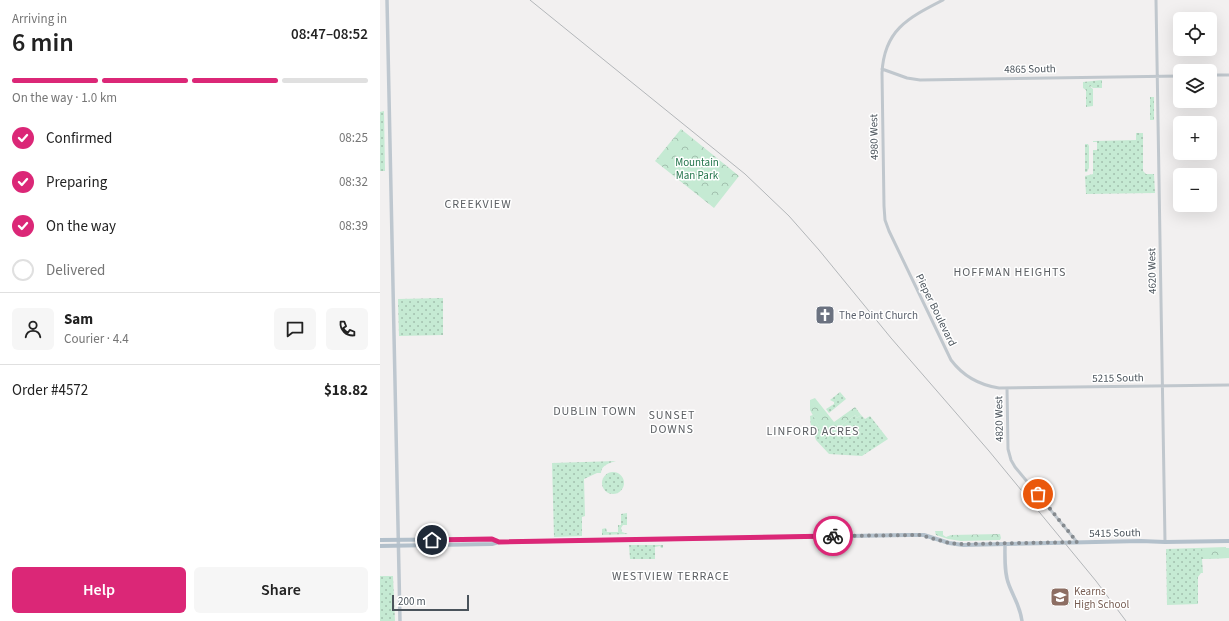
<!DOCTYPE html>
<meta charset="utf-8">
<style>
:root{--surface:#fff;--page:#f6f6f6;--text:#222;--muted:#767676;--line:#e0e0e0;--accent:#db2777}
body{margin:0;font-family:"Source Sans 3",sans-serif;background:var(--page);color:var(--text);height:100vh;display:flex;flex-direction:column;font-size:15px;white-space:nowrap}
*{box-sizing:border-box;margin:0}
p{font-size:13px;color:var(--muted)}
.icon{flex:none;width:22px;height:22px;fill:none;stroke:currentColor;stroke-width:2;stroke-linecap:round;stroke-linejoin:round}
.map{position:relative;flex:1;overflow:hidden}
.panel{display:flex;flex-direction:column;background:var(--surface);width:380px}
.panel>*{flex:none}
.controls{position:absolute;left:793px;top:12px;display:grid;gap:8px}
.controls a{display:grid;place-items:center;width:44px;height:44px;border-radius:6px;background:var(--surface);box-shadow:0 4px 16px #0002;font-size:20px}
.scale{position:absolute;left:12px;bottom:10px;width:77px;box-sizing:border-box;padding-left:4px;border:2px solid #4a535b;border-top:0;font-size:11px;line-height:14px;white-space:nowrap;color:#4a535b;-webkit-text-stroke:3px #fff;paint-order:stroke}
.pin{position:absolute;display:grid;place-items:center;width:34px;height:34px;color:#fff;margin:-17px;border:2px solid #fff;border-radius:50%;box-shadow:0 1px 4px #0007}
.courier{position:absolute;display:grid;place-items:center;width:40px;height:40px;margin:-20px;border:3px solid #db2777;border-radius:50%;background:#fff;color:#222;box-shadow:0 1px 5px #0007}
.summary em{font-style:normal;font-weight:600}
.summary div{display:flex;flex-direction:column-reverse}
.summary{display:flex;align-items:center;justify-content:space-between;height:68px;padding:0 12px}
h1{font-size:26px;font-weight:600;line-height:30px}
.bar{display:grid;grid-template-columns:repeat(4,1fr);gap:6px 4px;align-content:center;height:48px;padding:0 12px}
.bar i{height:5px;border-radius:3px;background:var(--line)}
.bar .on{background:var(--accent)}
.bar p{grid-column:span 4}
.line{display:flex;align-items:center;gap:10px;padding:0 12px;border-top:1px solid var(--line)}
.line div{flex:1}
.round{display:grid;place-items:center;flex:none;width:42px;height:42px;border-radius:6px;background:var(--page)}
ol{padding:0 12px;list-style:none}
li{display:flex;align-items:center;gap:12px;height:44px}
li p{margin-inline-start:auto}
li .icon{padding:4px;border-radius:50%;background:var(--accent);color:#fff;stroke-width:4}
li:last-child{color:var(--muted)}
li i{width:22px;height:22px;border:2px solid var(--line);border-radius:50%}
.primary-button{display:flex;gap:8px;margin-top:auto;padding:8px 12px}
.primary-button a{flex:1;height:46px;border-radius:6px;background:var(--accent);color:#fff;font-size:16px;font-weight:600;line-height:46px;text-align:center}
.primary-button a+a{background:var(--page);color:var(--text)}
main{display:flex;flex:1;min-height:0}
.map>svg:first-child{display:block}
.grass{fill:url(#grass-dots)}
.park{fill:url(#park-crowns)}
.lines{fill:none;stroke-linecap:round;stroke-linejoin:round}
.tertiary{stroke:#c0c7cd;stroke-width:3}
.secondary{stroke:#bec7cf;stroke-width:3.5}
.primary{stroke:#b3c0cb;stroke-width:4}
.rail{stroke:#b3b6b9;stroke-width:1}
.done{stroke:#858a8f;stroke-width:4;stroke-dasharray:0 7.2}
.route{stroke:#db2777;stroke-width:5}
.labels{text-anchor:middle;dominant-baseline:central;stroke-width:3;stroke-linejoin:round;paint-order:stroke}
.street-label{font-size:11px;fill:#4a535b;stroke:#fff}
.park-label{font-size:11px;fill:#23744b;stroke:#fff}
.worship-label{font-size:11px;fill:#5b616d;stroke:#fff;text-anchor:start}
.education-label{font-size:11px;fill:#785e54;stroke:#fff;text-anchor:start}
.neighbourhood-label{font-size:12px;letter-spacing:1px;fill:#5d6064;stroke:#fff}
</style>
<main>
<section class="panel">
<div class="summary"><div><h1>6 min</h1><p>Arriving in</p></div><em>08:47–08:52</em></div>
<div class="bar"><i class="on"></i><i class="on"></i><i class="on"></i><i></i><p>On the way · 1.0 km</p></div>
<ol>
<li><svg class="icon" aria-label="check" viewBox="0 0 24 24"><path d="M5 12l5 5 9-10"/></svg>Confirmed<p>08:25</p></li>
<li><svg class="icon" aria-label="check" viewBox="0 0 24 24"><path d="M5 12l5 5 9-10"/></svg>Preparing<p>08:32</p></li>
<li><svg class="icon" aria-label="check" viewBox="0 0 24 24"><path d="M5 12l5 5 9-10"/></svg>On the way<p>08:39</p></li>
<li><i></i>Delivered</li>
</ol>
<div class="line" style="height:72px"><a class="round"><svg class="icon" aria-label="person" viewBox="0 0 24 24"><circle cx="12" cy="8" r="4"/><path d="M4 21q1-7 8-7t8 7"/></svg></a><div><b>Sam</b><p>Courier · 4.4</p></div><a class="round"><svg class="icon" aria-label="chat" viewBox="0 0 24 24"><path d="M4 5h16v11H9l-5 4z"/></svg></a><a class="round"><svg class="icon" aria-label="phone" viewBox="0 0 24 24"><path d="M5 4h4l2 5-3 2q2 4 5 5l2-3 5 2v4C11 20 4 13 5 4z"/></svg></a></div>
<div class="line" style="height:52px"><div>Order #4572</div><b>$18.82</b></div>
<div class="primary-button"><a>Help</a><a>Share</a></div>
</section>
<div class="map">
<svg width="849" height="621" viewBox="0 0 849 621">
<defs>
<pattern id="grass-dots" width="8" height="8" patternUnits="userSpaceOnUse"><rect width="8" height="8" fill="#c5ead3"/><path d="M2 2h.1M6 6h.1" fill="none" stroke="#a2c0ae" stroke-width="1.8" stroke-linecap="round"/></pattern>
<pattern id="park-crowns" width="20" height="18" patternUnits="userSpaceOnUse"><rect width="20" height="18" fill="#c5ead3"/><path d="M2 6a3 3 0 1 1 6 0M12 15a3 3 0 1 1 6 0" fill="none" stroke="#a2c0ae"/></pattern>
</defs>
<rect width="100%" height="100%" fill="#f2f0f0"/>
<path class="grass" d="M722 80V88H713L707 84 713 89V106L706 107V90L703 88V82Z
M770 97H774V120H770Z
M4 111 5 171H0V112Z
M756 133H763V171L766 174H774L775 193 706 194 705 176 713 174V150H717V142H713V141L756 140Z
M705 144H708L709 146V168L707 172H705Z
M63 298V335L19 336 18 299Z
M460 392 466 399 449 413 446 409 454 404V402L450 400Z
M433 415 445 438 475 415 477 418 481 415 485 419 490 416 508 439 482 456 449 454 436 440 435 437 436 432 431 427 430 416Z
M236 461C230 463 221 465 221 473H217L204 479 205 516 202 517V536L174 537 172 463Z
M222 483a11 11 0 1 1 22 0a11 11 0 1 1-22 0Z
M247 513V525H243L241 528 242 532 248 534 222 535V529L226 528 227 532H238V525H241V514Z
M249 545H283V548H281L280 546 275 547V559H250Z
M846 547 847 558 822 559 823 573H821L818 577V604L787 605 786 549Z
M0 576H13L15 621H0Z
M674 594 690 602V604L678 605 674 603 672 596Z"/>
<path class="park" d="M301 129 359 176 334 208 275 161Z
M435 398 454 422 475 407 481 415 477 418 475 415 445 438 430 410V400Z
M555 531H563V535L566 537 571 535 620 534 621 538 620 540 581 541 568 539 556 535Z
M822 548H849V558L823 559Z"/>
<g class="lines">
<path class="tertiary" d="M563 0C528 18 504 30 502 73L504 206 505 220 509 231 571 360C583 376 599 385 619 388L849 385
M776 0 785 542
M502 69 527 78 540 80 800 76
M830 75H849
M627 388 628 449 631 460 635 467 697 542"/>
<path class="secondary" d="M7 0 20 621
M625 544C625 557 624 573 629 585 634 598 640 606 642 621"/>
<path class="primary" d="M0 540 112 539 119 542
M0 546 112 544 119 542 526 535H544L569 543 583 545 761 541 785 542 849 541"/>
<path class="rail" d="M150 0 365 174 409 216 439 250 511 338 609 451 716 581 746 621"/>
</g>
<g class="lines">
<path class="done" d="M453 536 540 535 569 543 583 544 697 542 658 494"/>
<path class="route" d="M52 540 112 539 119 542 453 536"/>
</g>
<defs>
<symbol id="church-square" viewBox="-11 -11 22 22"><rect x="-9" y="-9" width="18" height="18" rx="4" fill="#6b7280" stroke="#fff"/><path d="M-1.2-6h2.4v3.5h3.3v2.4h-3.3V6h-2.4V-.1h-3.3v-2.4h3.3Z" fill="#fff"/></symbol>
<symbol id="school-square" viewBox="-11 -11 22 22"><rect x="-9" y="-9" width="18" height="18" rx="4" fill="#8d6e63" stroke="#fff"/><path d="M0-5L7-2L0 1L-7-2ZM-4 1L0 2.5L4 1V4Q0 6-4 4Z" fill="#fff"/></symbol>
</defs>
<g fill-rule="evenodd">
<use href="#church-square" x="434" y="304" width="22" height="22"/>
<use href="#school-square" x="669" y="586" width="22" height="22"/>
</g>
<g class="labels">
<g class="street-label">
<text transform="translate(650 69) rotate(-1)">4865 South</text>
<text transform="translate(494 137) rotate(-91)">4980 West</text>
<text transform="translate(772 271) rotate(-91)">4620 West</text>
<text transform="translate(556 310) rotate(64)">Pieper Boulevard</text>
<text transform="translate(738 378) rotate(-1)">5215 South</text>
<text transform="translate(619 419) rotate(-91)">4820 West</text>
<text transform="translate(735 533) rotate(-1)">5415 South</text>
</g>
<g class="park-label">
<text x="317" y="162">Mountain<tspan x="317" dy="13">Man Park</tspan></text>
</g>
<g class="worship-label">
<text x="459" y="315">The Point Church</text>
</g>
<g class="education-label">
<text x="694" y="591">Kearns<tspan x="694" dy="13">High School</tspan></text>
</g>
<g class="neighbourhood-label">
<text x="98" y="204">CREEKVIEW</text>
<text x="630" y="272">HOFFMAN HEIGHTS</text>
<text x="215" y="411">DUBLIN TOWN</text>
<text x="292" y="415">SUNSET<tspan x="292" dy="14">DOWNS</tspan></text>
<text x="433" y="431">LINFORD ACRES</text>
<text x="291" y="576">WESTVIEW TERRACE</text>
</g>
</g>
</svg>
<div class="controls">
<a><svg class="icon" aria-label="locate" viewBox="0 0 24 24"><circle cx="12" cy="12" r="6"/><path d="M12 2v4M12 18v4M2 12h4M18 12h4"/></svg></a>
<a><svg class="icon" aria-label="layers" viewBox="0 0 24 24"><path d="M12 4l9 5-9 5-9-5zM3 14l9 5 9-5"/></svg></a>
<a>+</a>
<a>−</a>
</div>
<div class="scale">200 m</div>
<div class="pin" style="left:658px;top:494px;background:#ea580c"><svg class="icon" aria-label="bag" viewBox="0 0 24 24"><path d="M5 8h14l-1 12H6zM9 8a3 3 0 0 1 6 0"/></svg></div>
<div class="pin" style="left:52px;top:540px;background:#1f2937"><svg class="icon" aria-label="home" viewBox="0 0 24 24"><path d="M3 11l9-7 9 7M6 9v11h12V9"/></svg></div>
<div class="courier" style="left:453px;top:536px"><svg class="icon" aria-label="bike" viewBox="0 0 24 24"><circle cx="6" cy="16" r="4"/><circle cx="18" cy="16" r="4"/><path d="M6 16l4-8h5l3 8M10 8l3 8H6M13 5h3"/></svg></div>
</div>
</main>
